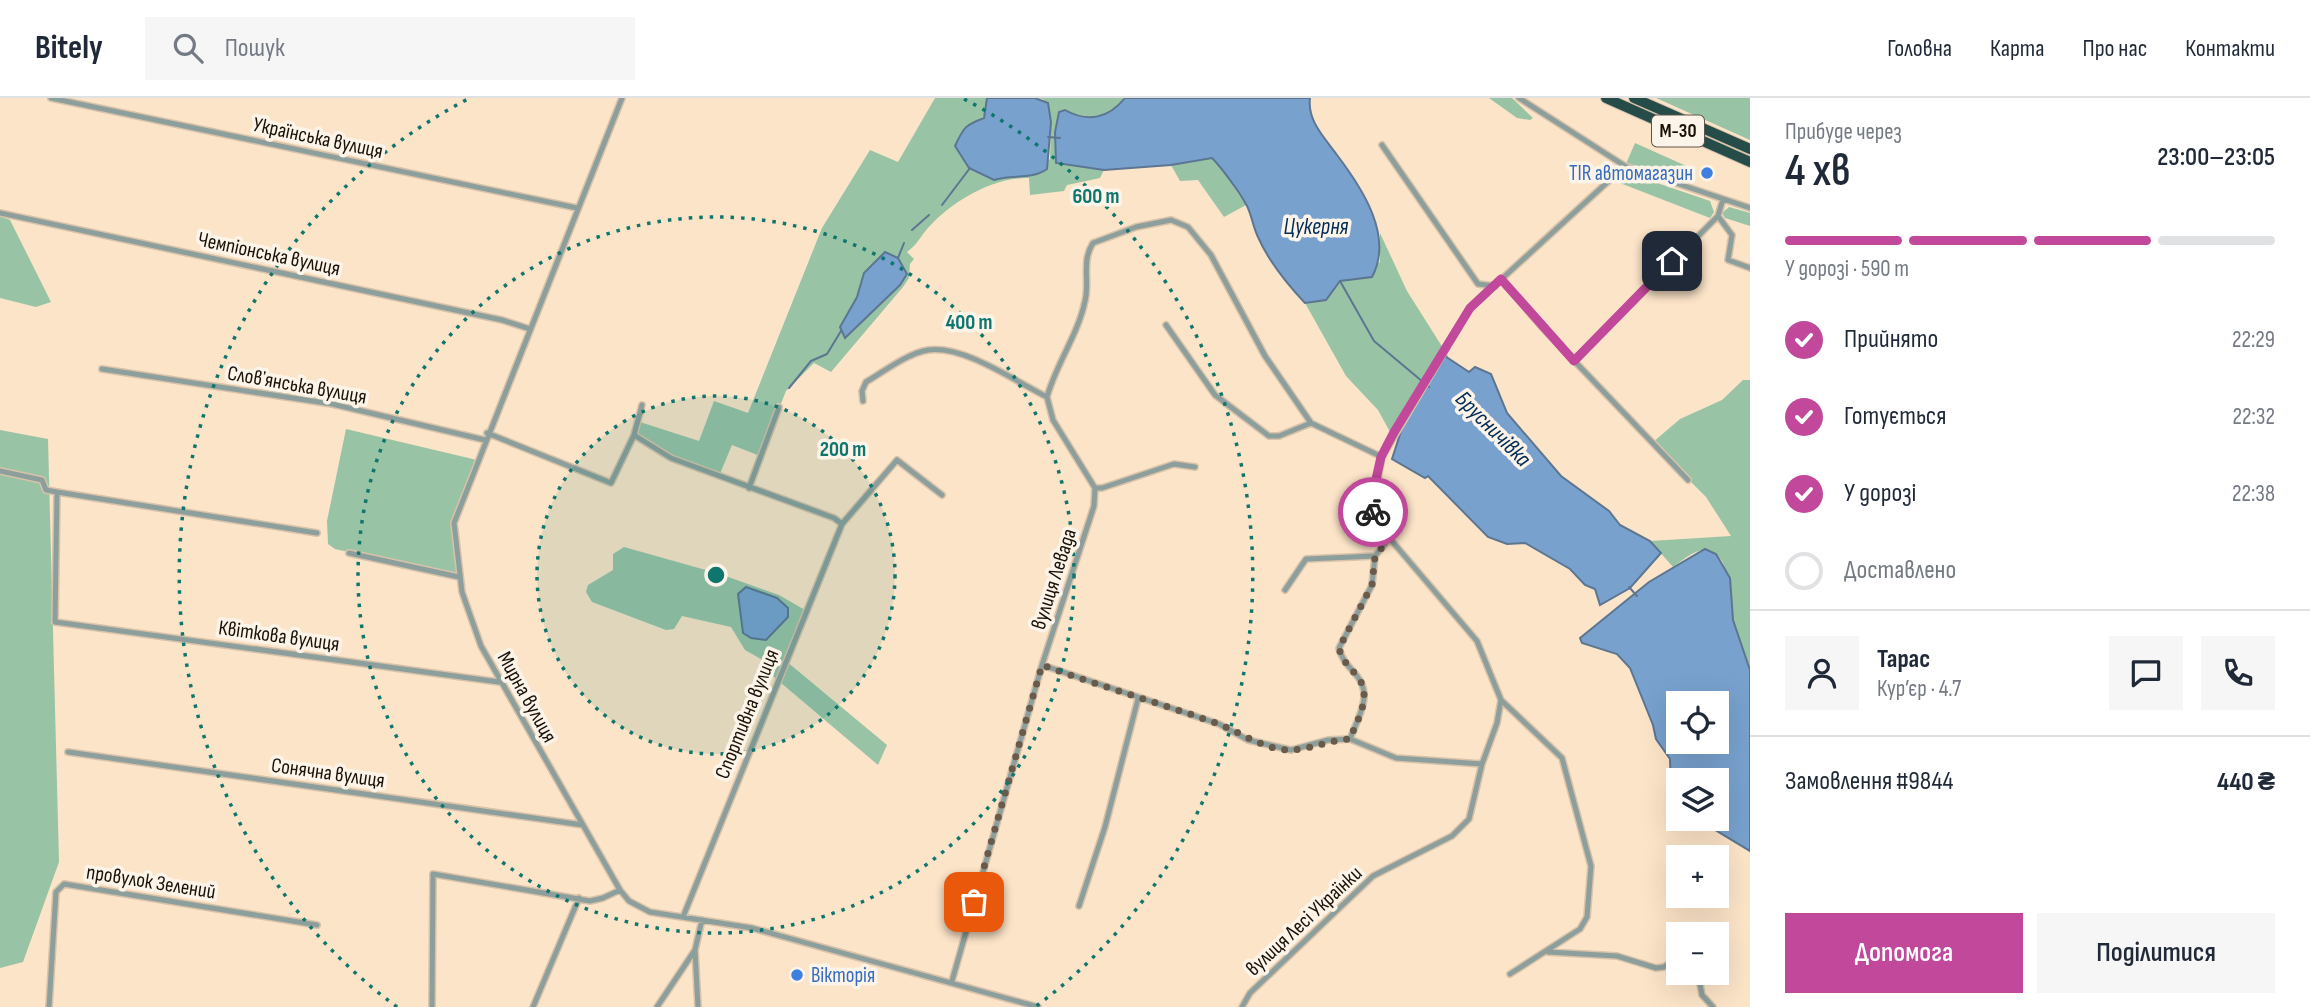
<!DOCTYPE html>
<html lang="uk">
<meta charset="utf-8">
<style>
:root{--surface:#fff;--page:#f6f6f7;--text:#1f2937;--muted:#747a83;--line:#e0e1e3;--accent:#c1489b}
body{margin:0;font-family:"Sofia Sans Condensed",sans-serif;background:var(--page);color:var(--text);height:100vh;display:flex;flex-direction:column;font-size:26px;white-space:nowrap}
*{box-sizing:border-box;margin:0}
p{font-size:23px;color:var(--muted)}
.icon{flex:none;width:38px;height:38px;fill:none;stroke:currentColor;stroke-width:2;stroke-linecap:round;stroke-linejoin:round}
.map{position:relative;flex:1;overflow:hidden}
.drawer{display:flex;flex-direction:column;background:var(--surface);width:560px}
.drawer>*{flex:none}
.controls{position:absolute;left:1666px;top:593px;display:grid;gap:14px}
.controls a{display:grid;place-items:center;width:63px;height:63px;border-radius:0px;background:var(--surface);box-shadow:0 7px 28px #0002;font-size:35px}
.pin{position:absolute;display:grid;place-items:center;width:60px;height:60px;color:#fff;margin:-30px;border-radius:14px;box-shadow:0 4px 10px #0006}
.courier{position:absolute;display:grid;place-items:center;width:70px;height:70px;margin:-35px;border:5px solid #c1489b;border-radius:50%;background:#fff;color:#222;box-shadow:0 2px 9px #0007}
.headline em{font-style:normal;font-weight:600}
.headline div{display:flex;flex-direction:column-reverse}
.headline{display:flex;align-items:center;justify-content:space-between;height:119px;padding:0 35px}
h1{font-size:46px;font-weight:600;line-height:52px}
.bar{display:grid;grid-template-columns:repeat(4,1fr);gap:10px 7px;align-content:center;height:84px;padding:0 35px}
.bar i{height:9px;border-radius:5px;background:var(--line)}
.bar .current{background:var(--accent)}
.bar p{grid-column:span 4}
.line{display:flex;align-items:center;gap:18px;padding:0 35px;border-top:2px solid var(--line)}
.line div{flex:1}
.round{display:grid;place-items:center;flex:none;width:74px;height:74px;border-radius:0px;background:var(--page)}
ol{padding:0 35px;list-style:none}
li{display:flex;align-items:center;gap:21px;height:77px}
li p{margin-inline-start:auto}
li .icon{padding:7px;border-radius:50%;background:var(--accent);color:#fff;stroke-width:4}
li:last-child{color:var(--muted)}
li i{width:38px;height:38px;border:4px solid var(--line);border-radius:50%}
.action{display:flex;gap:14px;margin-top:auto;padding:14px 35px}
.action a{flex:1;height:80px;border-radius:0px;background:var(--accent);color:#fff;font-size:28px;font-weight:600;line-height:80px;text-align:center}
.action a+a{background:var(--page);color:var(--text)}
header{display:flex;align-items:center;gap:42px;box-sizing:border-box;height:98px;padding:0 35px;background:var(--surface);border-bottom:2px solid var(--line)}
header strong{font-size:33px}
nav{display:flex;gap:38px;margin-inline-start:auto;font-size:24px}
.search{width:490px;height:63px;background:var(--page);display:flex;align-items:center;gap:18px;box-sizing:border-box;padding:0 24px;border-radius:0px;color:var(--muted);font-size:26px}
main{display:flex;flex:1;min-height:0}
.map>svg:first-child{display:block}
.green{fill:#99c3a5;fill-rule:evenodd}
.water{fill:#78a1ce;stroke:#5c7692;stroke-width:2;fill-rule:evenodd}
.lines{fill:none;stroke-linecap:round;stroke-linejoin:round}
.stream{stroke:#5c7692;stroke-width:2}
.street-casing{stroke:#d8c2a9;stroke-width:8}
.highway-casing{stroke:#d8c2a9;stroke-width:12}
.street{stroke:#8d9f9c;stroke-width:5}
.highway{stroke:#254c48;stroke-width:10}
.done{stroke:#685b4b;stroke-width:7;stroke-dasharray:0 12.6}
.route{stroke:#c1489b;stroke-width:9}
.ring{fill:none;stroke:#0f766e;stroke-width:3.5;stroke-dasharray:3.5 7}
.shop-dot{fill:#3f7fe0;stroke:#fdf4e9;stroke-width:2.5}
.labels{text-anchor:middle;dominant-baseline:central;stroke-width:7;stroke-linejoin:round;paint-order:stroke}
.shield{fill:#fdf4e9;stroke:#5d554b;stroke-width:2}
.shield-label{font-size:19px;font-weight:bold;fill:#191107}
.street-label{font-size:21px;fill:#191107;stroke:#fdf4e9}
.shop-label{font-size:21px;fill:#366cbe;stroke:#fdf4e9;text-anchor:end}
.water-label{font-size:23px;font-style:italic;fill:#002c56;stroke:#fdf4e9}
.centre{fill:#0f766e;stroke:#fdf4e9;stroke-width:3.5}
.ring-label{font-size:21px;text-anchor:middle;font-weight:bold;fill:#0f766e;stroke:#fdf4e9;stroke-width:7;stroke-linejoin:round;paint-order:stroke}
</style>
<header>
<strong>Bitely</strong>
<div class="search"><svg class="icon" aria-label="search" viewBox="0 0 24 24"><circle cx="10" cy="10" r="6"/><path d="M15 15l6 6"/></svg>Пошук</div>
<nav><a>Головна</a><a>Карта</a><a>Про нас</a><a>Контакти</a></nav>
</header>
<main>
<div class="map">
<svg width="1750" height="909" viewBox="0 0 1750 909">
<rect width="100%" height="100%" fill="#fce4c8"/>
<path class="green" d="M935 0H987V15L979 22 994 82 1011 76 1029 78 1050 61 1051 24 1043 1 1035 0H1125C1106 24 1088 23 1059 14L1057 20 1056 65 1104 72 1100 80 1067 87 1064 93 1030 97 1029 80C993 79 952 103 928 130 920 139 917 147 907 154L914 161 910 166 909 180 903 189 831 274 814 265 786 293 760 358 732 347 719 378 671 360 634 337 640 324 699 343 714 303 748 315 822 130 870 52 898 64ZM864 175 900 187 846 240 840 229 857 199Z
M1489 0H1512L1533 20 1530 22 1517 20Z
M1656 0H1750V42Z
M1635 45 1693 71 1689 86 1750 106V110L1625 68Z
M1212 60C1226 74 1234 91 1246 107L1224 119 1198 82 1180 83 1171 67Z
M1625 74 1710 103 1714 114 1710 120 1620 85Z
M1729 109 1750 115V128L1725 120 1722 115Z
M0 118 10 122 51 204 36 209 0 200Z
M1380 135 1407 193 1448 258 1395 343 1378 312 1346 278 1305 205 1326 202 1340 183 1380 164Z
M1743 282H1750V572C1744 557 1738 541 1734 525 1729 507 1733 456 1707 452 1696 450 1682 463 1673 469L1650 443 1731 438 1706 399 1652 345 1680 321 1722 302Z
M346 331 477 362 454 425 459 479 335 451 328 446 327 423Z
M0 332 48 341 59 764 23 864 0 870Z
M624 449 720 476 779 497 805 512 786 563 887 647 878 667 774 579 768 565 745 552 731 529 682 518 674 531 666 532 592 504 586 494 588 487 613 472V456Z"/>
<path class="water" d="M987 0H1035L1048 5 1051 24 1047 71C1032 82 1012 76 994 82L969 70 955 48C964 28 966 27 984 20Z
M1125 0H1310C1307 23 1325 40 1337 57 1362 90 1394 138 1372 179L1340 183 1326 202 1305 205C1286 185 1269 164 1258 139 1253 129 1252 118 1247 108 1240 95 1222 70 1212 60L1171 67 1104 72 1056 65 1055 34 1059 14 1065 12C1088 25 1109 20 1125 0Z
M885 154 898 160 907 176 900 187 845 240 840 229 857 199 864 175Z
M1445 258 1469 274 1475 269 1491 276 1507 315 1561 378 1609 413 1620 427 1650 443 1661 455 1630 490 1600 507 1595 491 1585 487 1570 471 1525 445 1507 446 1488 439 1428 378 1425 380 1392 361 1403 327Z
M1705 451 1716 456 1730 480 1733 522 1750 572V753L1697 721H1717V682H1678V703L1671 692 1670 661 1656 641 1653 627 1630 570 1617 556 1582 545 1580 540 1649 484ZM1678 606H1717V644H1678Z
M746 489 777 500 788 510V519L766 542 751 540 743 535 738 496Z"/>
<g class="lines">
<path class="stream" d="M1048 39 1060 40
M942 107 970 70
M912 132 929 117
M898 160 904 145
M1340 183 1374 243 1429 289
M789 290 811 263 827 256 841 233
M1629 489 1637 498"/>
<defs>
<path id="street" d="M51 0 577 110
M622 0 454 425 462 494 481 548 620 792 629 803 650 814 752 830 1038 909
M1519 0 1625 68 1750 110
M1382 47 1478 186 1495 188
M0 115 502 222 530 231
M1718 118 1732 137 1728 162 1750 170
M1501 181 1541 228 1688 382
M1166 227 1215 297 1269 338H1279L1311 325
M1574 263 1718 118 1723 101
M102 271 332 306 485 342
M1047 299C1056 266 1078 237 1085 203 1090 184 1081 163 1093 145L1136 129 1171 122 1188 129 1211 157 1265 258 1311 325 1382 359
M863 303 862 293 866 284C885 273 906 256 928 252 964 247 1015 283 1047 299
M487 335 611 385 634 337 642 307
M634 337 671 360 834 420 842 426
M0 373 42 382 46 392 57 394 55 524 499 584
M749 390 779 309
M1095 390H1102L1174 366 1195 369
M57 394 317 435
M349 455 459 479
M1285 492 1306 461 1375 458
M1042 567 1219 626 1248 642 1291 652 1328 642 1350 641 1396 660 1482 666
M1501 602 1562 660 1591 768 1587 819 1580 831 1510 876
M1350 641C1358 620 1373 597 1357 578 1349 568 1342 563 1339 550L1372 487 1375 458 1389 441
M68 654 583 727
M1079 808 1105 729 1138 601
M683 819 842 426 897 362 942 397
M1548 854 1617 858 1656 870 1664 869 1678 859
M1698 875 1702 897 1713 909
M952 883 1042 567 1094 408 1095 390 1053 322 1047 299
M49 909 56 794 64 786 317 827
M432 909 433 776 590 803 603 800 620 792
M533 909 579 800
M657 909 695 852
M698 909 695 852 702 822
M1242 909 1250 895 1373 778 1452 738 1469 721 1482 666 1497 625 1501 602 1477 543 1380 429 1372 411 1382 359 1470 210 1625 68"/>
<path id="highway" d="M1606 0 1750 64
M1634 0 1750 51"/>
</defs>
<use href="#street" class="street-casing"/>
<use href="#highway" class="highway-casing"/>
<use href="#street" class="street"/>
<use href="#highway" class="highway"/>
</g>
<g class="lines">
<path class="done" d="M974 804 1042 567C1100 588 1159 605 1216 625 1241 634 1265 653 1292 652 1311 651 1331 642 1350 641 1358 620 1373 597 1357 578 1349 568 1342 563 1339 550L1372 487 1375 458 1389 441 1373 414"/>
<path class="route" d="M1373 414 1372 399 1381 359 1394 334 1470 210 1501 181 1574 263 1672 163"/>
</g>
<circle cx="716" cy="477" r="179" fill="#0f766e" fill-opacity=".12"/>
<g class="ring">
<circle cx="716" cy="477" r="179"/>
<circle cx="716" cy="477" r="358"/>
<path d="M397 909A537 537 0 0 1 468 1M964 1A537 537 0 0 1 1035 909"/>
</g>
<g class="shop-dot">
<circle cx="1707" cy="75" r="7"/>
<circle cx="797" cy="877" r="7"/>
</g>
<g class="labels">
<rect class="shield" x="1652" y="17.5" width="52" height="31" rx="5"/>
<g class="shield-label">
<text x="1678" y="33">М-30</text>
</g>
<g class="street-label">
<text transform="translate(318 40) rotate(12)">Українська вулиця</text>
<text transform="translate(269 156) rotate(12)">Чемпіонська вулиця</text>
<text transform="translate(297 287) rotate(10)">Словʼянська вулиця</text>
<text transform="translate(1054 481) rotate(-72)">вулиця Левада</text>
<text transform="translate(279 538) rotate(8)">Квіткова вулиця</text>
<text transform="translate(527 599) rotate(61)">Мирна вулиця</text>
<text transform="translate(747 616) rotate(-68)">Спортивна вулиця</text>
<text transform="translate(328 675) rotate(8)">Сонячна вулиця</text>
<text transform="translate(151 784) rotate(9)">провулок Зелений</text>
<text transform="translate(1304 823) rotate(-43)">вулиця Лесі Українки</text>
</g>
<g class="shop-label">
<text x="1693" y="75">TIR автомагазин</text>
<text x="811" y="877" text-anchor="start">Вікторія</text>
</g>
<g class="water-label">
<text x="1316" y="129">Цукерня</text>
<text transform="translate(1493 331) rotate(45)">Брусничівка</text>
</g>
</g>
<circle cx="716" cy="477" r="10" class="centre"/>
<g class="ring-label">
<text x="1096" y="105">600 m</text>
<text x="969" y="231">400 m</text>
<text x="843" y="358">200 m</text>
</g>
</svg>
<div class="controls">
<a><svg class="icon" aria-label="locate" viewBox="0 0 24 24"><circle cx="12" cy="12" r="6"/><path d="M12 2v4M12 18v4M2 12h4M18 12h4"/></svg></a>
<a><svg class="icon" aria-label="layers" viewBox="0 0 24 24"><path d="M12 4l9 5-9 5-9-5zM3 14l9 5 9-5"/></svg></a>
<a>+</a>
<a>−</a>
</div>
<div class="pin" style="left:974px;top:804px;background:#ea580c"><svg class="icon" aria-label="bag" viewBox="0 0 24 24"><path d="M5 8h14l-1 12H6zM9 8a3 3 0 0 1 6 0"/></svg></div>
<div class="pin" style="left:1672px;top:163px;background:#1f2937"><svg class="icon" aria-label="home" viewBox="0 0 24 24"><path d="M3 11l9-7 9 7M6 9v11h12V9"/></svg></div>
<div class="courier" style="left:1373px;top:414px"><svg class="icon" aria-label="bike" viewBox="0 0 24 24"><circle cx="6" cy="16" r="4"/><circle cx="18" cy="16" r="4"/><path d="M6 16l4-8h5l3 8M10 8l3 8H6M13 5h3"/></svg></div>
</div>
<section class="drawer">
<div class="headline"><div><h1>4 хв</h1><p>Прибуде через</p></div><em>23:00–23:05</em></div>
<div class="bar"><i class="current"></i><i class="current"></i><i class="current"></i><i></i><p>У дорозі · 590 m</p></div>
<ol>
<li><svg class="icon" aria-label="check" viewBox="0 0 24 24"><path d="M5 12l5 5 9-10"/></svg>Прийнято<p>22:29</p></li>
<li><svg class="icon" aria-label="check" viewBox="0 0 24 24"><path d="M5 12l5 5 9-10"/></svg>Готується<p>22:32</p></li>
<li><svg class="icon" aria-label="check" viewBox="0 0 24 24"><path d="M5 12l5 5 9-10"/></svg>У дорозі<p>22:38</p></li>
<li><i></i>Доставлено</li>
</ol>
<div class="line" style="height:126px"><a class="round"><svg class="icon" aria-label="person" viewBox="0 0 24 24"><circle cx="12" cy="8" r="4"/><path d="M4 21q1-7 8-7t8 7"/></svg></a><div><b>Тарас</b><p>Кур’єр · 4.7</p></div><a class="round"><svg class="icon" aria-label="chat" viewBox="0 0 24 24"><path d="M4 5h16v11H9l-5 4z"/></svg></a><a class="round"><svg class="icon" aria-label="phone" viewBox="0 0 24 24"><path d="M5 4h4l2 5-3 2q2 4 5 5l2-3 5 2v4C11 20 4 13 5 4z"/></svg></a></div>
<div class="line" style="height:91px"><div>Замовлення #9844</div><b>440 ₴</b></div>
<div class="action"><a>Допомога</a><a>Поділитися</a></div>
</section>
</main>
